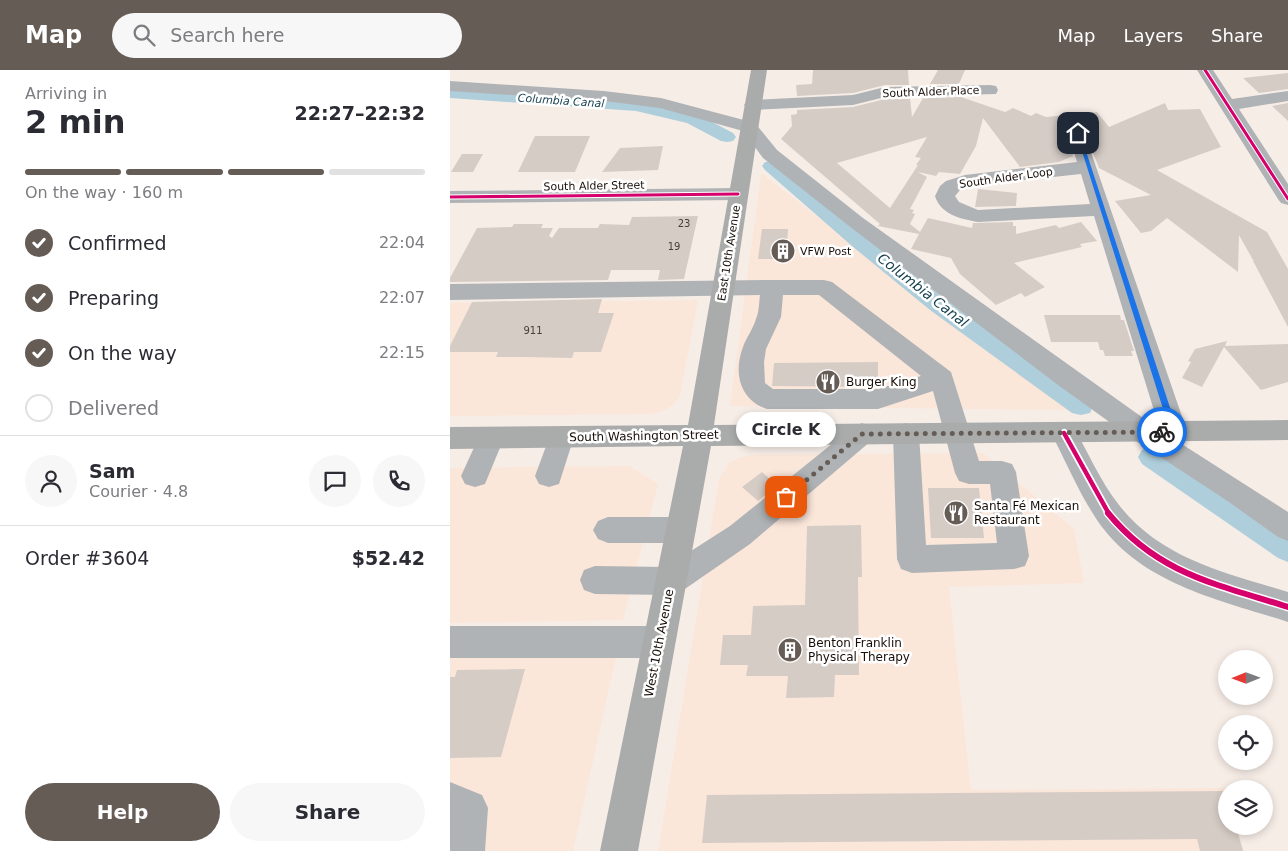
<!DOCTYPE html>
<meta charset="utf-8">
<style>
:root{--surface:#fff;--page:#f7f7f7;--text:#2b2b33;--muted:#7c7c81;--line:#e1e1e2;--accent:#665c56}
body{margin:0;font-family:"DejaVu Sans",sans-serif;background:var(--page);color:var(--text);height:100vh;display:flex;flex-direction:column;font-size:19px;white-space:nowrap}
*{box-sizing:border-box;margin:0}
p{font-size:16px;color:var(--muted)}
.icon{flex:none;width:28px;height:28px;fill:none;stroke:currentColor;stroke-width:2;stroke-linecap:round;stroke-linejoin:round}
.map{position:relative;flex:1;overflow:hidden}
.side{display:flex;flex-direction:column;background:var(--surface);width:450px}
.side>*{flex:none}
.needle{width:32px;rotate:269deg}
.fabs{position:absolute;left:768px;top:580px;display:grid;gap:10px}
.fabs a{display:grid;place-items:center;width:55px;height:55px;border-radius:50%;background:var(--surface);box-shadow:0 2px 8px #0003;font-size:25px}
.pin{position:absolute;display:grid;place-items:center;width:42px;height:42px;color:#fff;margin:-21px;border-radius:10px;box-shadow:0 2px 8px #0006}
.courier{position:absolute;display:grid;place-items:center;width:50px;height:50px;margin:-25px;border:4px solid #1a73e8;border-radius:50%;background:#fff;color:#222;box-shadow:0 1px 6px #0007}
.bubble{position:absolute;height:35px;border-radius:18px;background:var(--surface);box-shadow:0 2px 8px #0003;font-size:16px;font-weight:700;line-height:35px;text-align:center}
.head em{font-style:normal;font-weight:700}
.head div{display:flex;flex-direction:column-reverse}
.head{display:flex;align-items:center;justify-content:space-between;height:85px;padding:0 25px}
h1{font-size:32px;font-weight:700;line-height:38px}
.bar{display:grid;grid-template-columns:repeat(4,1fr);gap:8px 5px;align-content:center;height:60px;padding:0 25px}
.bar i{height:6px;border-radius:4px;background:var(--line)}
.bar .current{background:var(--accent)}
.bar p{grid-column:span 4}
.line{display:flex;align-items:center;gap:12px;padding:0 25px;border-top:1px solid var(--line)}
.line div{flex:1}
.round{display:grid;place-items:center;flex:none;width:52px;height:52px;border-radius:26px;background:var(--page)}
ol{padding:0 25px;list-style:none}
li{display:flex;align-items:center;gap:15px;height:55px}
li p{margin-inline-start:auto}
li .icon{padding:5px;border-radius:50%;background:var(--accent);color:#fff;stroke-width:4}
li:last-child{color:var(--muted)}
li i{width:28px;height:28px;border:2px solid var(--line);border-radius:50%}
.primary-button{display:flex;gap:10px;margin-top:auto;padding:10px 25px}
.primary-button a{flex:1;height:58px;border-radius:30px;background:var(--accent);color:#fff;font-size:20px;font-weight:700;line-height:58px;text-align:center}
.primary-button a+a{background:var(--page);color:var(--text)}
header{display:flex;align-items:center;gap:30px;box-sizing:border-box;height:70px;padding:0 25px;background:var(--accent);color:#fff}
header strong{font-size:24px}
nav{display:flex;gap:28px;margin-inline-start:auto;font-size:18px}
.search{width:350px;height:45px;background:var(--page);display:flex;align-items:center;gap:12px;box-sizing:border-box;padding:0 18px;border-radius:28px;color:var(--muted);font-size:19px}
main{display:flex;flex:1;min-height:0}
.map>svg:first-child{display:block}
.built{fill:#fbe6da}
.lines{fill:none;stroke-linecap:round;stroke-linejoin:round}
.canal{fill:#aecedb;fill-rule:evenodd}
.building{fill:#d6ccc6;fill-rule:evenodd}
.minor{fill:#b0b3b5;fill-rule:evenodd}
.major{fill:#aaacac;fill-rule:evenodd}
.cycleway-far2-casing{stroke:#fff;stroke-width:5}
.cycleway-far1-casing{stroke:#fff;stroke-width:8}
.cycleway-casing{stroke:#fff;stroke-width:9}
.cycleway-far2{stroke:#d6006c;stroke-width:3}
.cycleway-far1{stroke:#d6006c;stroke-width:4.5}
.cycleway{stroke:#d6006c;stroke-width:6}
.route{fill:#1a73e8}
.done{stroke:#665c56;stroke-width:5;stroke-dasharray:0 9}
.labels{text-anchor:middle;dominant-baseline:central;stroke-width:5;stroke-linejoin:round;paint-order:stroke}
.number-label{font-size:10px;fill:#483e38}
.far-street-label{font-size:11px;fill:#180e08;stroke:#fff}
.far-water-label{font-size:11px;font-style:italic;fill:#133f4f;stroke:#fff}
.far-poi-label{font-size:11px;fill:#180e08;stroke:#fff;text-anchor:start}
.poi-label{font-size:12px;fill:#180e08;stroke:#fff;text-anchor:start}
.street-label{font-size:12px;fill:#180e08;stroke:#fff}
.water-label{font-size:14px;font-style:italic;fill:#133f4f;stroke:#fff}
</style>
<header>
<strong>Map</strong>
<div class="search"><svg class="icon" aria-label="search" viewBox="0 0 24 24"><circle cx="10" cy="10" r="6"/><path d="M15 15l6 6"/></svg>Search here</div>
<nav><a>Map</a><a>Layers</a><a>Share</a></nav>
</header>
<main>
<section class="side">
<div class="head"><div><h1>2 min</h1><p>Arriving in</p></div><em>22:27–22:32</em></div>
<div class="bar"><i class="current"></i><i class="current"></i><i class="current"></i><i></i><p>On the way · 160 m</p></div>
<ol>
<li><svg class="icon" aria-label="check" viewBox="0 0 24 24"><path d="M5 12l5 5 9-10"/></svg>Confirmed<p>22:04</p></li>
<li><svg class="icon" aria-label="check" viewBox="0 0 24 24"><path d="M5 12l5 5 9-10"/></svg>Preparing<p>22:07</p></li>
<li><svg class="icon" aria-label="check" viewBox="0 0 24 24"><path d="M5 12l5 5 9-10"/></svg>On the way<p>22:15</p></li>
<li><i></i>Delivered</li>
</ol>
<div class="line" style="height:90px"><a class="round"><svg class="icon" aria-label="person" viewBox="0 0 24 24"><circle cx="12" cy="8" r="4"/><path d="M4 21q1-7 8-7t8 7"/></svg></a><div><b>Sam</b><p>Courier · 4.8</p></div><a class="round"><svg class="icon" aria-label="chat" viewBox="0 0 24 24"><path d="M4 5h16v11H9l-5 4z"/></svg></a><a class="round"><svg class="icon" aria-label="phone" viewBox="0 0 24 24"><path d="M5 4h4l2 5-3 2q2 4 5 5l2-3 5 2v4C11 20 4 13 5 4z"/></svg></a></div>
<div class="line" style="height:65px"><div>Order #3604</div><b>$52.42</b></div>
<div class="primary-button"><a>Help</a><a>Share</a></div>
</section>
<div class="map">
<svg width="838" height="781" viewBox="0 0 838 781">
<rect width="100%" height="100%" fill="#f7ede7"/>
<path class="built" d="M311 103 619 340 280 336Z
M248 230 230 326 223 335 213 341 200 344 0 346V233Z
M533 383 624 459 634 513 499 517 521 720 776 718V756H787L794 781H208L269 409 279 393 288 388 302 385Z
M180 396 208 414 173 550 0 553V398Z
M0 587H166L123 781H0Z"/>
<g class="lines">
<path class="canal" d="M0 18 186 31 249 45 283 63 286 67 283 71 277 72 271 71 237 53 186 41 0 28Z
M321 91 327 92 416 168 496 230 640 329 643 336 640 343 631 345 622 343 480 240 402 176 315 100 312 96 315 92Z
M701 376 710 380 838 463V492L828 488 692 394 688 387 692 380Z"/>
</g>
<path class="building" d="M363 0H458L459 15H435L403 23 347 26 346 15 362 14Z
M488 0H515L509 14H480Z
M838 3V19L809 23 793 8Z
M511 27 555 42 563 38 581 46 586 43 596 47 647 42 659 57 715 33 718 40 750 39 771 77 707 100 817 162 838 199V257L803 191 804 190H803L789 165 788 202 717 148 701 161 691 163 665 131 701 125 649 98 633 57H621L616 62 623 86 609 92 570 97 533 48 526 76 510 104 489 102 486 106 468 102 477 107 460 139 464 140 462 143 465 144 460 154 470 162 478 148 522 158 523 153 563 152V156H566V164L606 155 609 158 631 152 647 171 630 174 632 177 564 193 595 217 575 227 571 223 546 235 510 204 501 188 461 179 469 164 428 156 430 154 331 69 342 56 341 45 347 44V40L403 37 435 29 460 28 462 47 473 28ZM477 67 465 87 471 88 466 95H468L440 138 387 93Z
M838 33V51L822 36Z
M85 66H140L125 102H68Z
M213 76 208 100 152 102 170 78Z
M12 84H33L23 102H1Z
M528 119 567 123 566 136 525 137Z
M248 146 234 209 208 210 210 200H161L158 210 0 212V208L27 158 62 157 64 154H93L91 158H103L99 166 102 168 109 158H148L150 154 179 155 182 147Z
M312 159H338L336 189H308Z
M152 229 148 243H164L151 282H124L122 288 75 287H46L48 282H0V276L22 232Z
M594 245H670L671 250H674L684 281H681L683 286H655L653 280H650L648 272H601Z
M777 271 775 276 838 274V312L811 320 774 277 752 317 732 308 741 292 738 291 745 279Z
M428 292V317L322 316 324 293Z
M312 402 327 415 308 431 292 417Z
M478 418H529L534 468H481Z
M411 455 412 507H408L409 605H385L384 627 336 628 338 606H296L298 595H270L273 565H301L303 536 355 535 357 456Z
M75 599 51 687 0 688V607H5L7 600Z
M776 721V756H786L793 781H750L747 769 252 773 257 725Z"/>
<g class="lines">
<path class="minor" d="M747 0H763L782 29 838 21V31L789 39 838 114V135L831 133 828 129Z
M0 11 154 21 211 28 305 53 327 80 413 148 710 360 644 146 528 152C511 149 491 145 485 126L490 116 496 111 515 105 627 92 618 63 621 59 627 58 633 59 737 361 733 368 727 371 838 442V471L828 467 779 432 683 369 608 315 399 156 313 88 293 61 210 38 154 31 0 21ZM631 104 640 134 528 140 509 132 505 126 510 120 519 116Z
M540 15 546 16 548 20 546 24 435 27 403 35 303 40 297 39 294 35 297 31 303 30 403 25 435 17Z
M288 118 295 120 298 124 295 128 288 130 0 133V121Z
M322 210H374L382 212 501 302 529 391H552L562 394 566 402 579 486 575 496 564 499 462 503 451 499 447 489 443 364 447 357 456 353 465 357 469 364 476 475 547 473 540 414H519L509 411 505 403 483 321 428 339H317C290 330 283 303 293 277 296 268 303 259 306 249 309 242 309 233 310 225L0 230V214ZM333 225H369L471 306 428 319H323L315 313 314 292 316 279 331 247Z
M412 353 421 357 425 364 421 371 300 474 232 521 221 525 145 524 134 520 130 510 134 500 145 496 216 497 280 456 403 357Z
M614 353 623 356C638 382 650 411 669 435 711 489 776 503 838 522V552C770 530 690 514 647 450 629 423 616 392 601 363L605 356Z
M111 356 120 360 124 367 109 414 99 417 89 414 85 406 102 360Z
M41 357 50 360 54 368 35 414 25 417 15 414 11 406 32 360Z
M158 447H231L241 451 246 460 241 469 231 473H158L148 469 143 460 148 451Z
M0 556H209L221 561 225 572 221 583 209 588H0Z
M0 712 32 725 38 738 35 781H0Z"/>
<path class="major" d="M301 0H317L264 355 838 350V370L261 376 188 781H150L233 376 0 379V357L238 355Z"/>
<defs>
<path id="cycleway-far2" d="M755 0 838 129
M0 127 288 124"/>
<path id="cycleway-far1" d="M614 363 659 444"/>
<path id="cycleway" d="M658 443C708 504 766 514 838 537"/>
</defs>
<use href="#cycleway-far2" class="cycleway-far2-casing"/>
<use href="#cycleway-far1" class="cycleway-far1-casing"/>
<use href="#cycleway" class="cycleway-casing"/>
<use href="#cycleway-far2" class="cycleway-far2"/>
<use href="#cycleway-far1" class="cycleway-far1"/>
<use href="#cycleway" class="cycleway"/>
</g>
<path class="route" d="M626 62 630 63 728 362 727 364 712 365 708 362 712 358H719Z"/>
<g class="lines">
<path class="done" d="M336 427 412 364 712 362"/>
</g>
<defs>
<symbol id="building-disc" viewBox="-11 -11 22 22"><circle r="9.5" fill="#665c56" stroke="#fff"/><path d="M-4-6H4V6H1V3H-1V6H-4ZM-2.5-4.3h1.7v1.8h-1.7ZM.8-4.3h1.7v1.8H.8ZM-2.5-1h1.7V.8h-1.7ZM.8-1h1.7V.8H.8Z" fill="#fff"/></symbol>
<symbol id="restaurant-disc" viewBox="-11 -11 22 22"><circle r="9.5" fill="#665c56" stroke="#fff"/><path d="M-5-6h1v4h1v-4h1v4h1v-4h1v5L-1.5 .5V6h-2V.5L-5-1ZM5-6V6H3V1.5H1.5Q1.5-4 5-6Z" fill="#fff"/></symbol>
</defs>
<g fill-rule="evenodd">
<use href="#building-disc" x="319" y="167" width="28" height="28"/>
<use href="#restaurant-disc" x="364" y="298" width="28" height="28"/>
<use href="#restaurant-disc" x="492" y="429" width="28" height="28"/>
<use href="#building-disc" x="326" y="566" width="28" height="28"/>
</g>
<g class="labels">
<g class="number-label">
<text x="234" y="153">23</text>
<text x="224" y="176">19</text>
<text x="83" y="260">911</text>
</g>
<g class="far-street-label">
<text transform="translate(481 22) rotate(-2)">South Alder Place</text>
<text transform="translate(556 108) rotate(-8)">South Alder Loop</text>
<text transform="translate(144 116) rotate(-1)">South Alder Street</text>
<text transform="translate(279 183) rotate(-81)">East 10th Avenue</text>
</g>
<g class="far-water-label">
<text transform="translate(111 31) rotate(4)">Columbia Canal</text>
</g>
<g class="far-poi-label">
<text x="350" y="181">VFW Post</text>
</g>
<g class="poi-label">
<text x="396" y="312">Burger King</text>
<text x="524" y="436">Santa Fé Mexican<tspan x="524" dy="14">Restaurant</tspan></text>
<text x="358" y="573">Benton Franklin<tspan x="358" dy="14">Physical Therapy</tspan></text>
</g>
<g class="street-label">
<text transform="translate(194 366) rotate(-1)">South Washington Street</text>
<text transform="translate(209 573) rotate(-79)">West 10th Avenue</text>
</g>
<g class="water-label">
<text transform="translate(473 220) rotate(38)">Columbia Canal</text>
</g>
</g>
</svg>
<div class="fabs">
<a><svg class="needle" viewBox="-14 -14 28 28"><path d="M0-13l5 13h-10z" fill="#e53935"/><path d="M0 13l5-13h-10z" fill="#7c7c81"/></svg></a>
<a><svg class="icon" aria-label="locate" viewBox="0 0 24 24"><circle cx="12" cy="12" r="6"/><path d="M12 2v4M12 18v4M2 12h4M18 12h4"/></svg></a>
<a><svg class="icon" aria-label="layers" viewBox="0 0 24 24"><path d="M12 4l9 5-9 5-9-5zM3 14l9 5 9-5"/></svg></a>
</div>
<div class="pin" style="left:336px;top:427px;background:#ea580c"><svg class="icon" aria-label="bag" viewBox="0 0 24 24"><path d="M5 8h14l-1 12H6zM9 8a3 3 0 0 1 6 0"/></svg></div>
<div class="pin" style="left:628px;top:63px;background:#1f2937"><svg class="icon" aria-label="home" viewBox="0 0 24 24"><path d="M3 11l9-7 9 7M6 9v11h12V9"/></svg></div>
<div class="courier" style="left:712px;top:362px"><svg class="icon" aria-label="bike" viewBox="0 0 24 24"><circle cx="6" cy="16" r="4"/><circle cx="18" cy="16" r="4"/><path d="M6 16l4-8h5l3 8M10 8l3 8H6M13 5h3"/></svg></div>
<div class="bubble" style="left:286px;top:342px;width:100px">Circle K</div>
</div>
</main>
